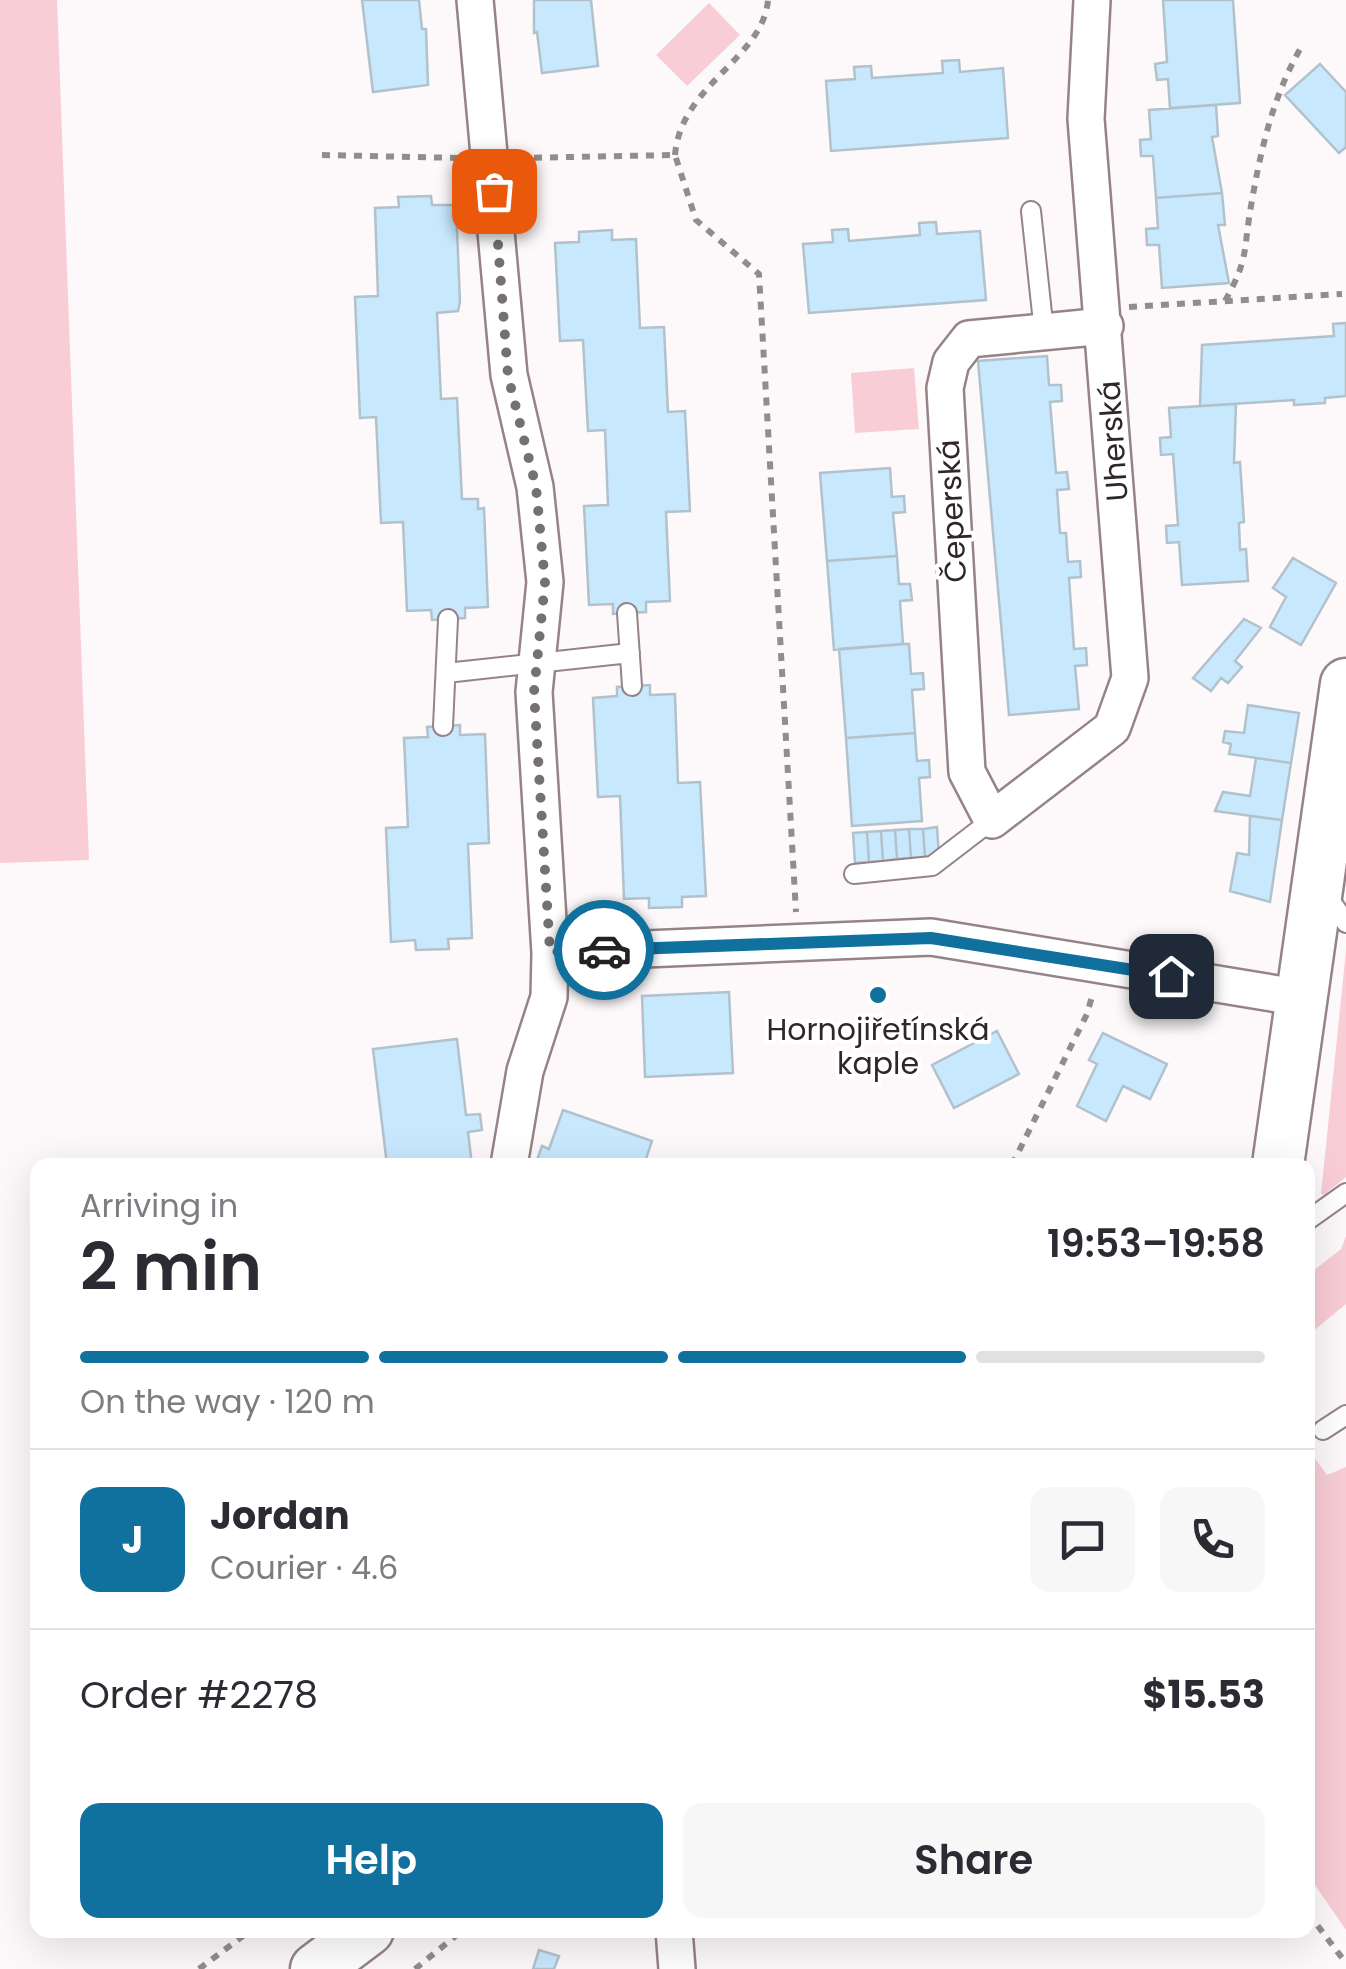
<!DOCTYPE html>
<meta charset="utf-8">
<style>
:root{--surface:#fff;--page:#f7f7f7;--text:#2b2b33;--muted:#7c7c81;--line:#e1e1e2;--accent:#10709e}
body{margin:0;font-family:Poppins,sans-serif;background:var(--page);color:var(--text);height:100vh;display:flex;flex-direction:column;font-size:38px;white-space:nowrap}
*{box-sizing:border-box;margin:0}
p{font-size:32px;color:var(--muted)}
.icon{flex:none;width:55px;height:55px;fill:none;stroke:currentColor;stroke-width:2;stroke-linecap:round;stroke-linejoin:round}
.map{position:relative;flex:1;overflow:hidden}
.panel{position:absolute;left:30px;top:1158px;width:1285px;height:780px;display:flex;flex-direction:column;background:var(--surface);border-radius:20px;box-shadow:0 10px 40px #0002}
.panel>*{flex:none}
.pin{position:absolute;display:grid;place-items:center;width:85px;height:85px;color:#fff;margin:-42px;border-radius:20px;box-shadow:0 5px 15px #0006}
.courier{position:absolute;display:grid;place-items:center;width:100px;height:100px;margin:-50px;border:8px solid #10709e;border-radius:50%;background:#fff;color:#222;box-shadow:0 2px 12px #0007}
.head em{font-style:normal;font-weight:600}
.head div{display:flex;flex-direction:column-reverse}
.head{display:flex;align-items:center;justify-content:space-between;height:170px;padding:0 50px}
h1{font-size:65px;font-weight:600;line-height:75px}
.bar{display:grid;grid-template-columns:repeat(4,1fr);gap:15px 10px;align-content:center;height:120px;padding:0 50px}
.bar i{height:12px;border-radius:8px;background:var(--line)}
.bar .selected{background:var(--accent)}
.bar p{grid-column:span 4}
.line{display:flex;align-items:center;gap:25px;padding:0 50px;border-top:2px solid var(--line)}
.line div{flex:1}
.round{display:grid;place-items:center;flex:none;width:105px;height:105px;border-radius:20px;background:var(--page)}
.primary-button{display:flex;gap:20px;margin-top:auto;padding:20px 50px}
.primary-button a{flex:1;height:115px;border-radius:20px;background:var(--accent);color:#fff;font-size:40px;font-weight:600;line-height:115px;text-align:center}
.primary-button a+a{background:var(--page);color:var(--text)}
.map>svg:first-child{display:block}
.green{fill:#f9cdd6}
.building{fill:#c8e8fd;stroke:#b2c2cc;stroke-width:2.5}
.lines{fill:none;stroke-linecap:round;stroke-linejoin:round}
.service-casing{stroke:#968387;stroke-width:22}
.minor-casing{stroke:#968387;stroke-width:40}
.secondary-casing{stroke:#968387;stroke-width:55}
.path{stroke:#928c8d;stroke-width:6;stroke-dasharray:8 8;stroke-linecap:butt}
.service{stroke:#fff;stroke-width:18}
.minor{stroke:#fff;stroke-width:35}
.secondary{stroke:#fff;stroke-width:50}
.done{stroke:#767072;stroke-width:10;stroke-dasharray:0 18}
.route{stroke:#10709e;stroke-width:12}
.poi-dot{fill:#10709e;stroke:#fff;stroke-width:4}
.labels{text-anchor:middle;dominant-baseline:central;stroke-width:8;stroke-linejoin:round;paint-order:stroke}
.street-label{font-size:30px;fill:#2e2628;stroke:#fff}
.poi-label{font-size:30px;fill:#2e2628;stroke:#fff}
</style>
<div class="map">
<svg width="1346" height="1969" viewBox="0 0 1346 1969">
<rect width="100%" height="100%" fill="#fdf9fa"/>
<path class="green" d="M0 0H57L89 860 0 863Z
M709 3 740 35 687 86 656 55Z
M914 368 919 429 855 433 851 373Z
M1346 950V1177L1324 1195 1321 1194Z
M1346 1236V1304L1312 1332 1308 1327V1275L1341 1249Z
M1308 1449 1327 1475 1346 1467V1930L1308 1875Z"/>
<path class="building" d="M362 0H419L422 29H426L428 85 373 92Z
M534 0H591L598 66 542 73 537 32 534 33Z
M1163 0H1233L1240 103 1170 108 1168 79 1157 80 1155 64 1167 62Z
M959 60 960 72 1003 68 1008 138 831 151 826 81 855 79 854 67 871 66 872 78 943 73 942 61Z
M1320 64 1346 92V147L1339 153 1285 95Z
M1216 105 1218 136 1212 137 1222 193 1156 198 1153 156H1141L1140 140 1151 139 1149 110Z
M1222 193 1225 225H1218L1229 283 1162 288 1159 245H1147L1146 229 1158 228 1156 198Z
M431 196 432 205H456L460 302 458 311 437 313 441 399 457 398 462 499H478V509L484 508 488 607 465 608V618L432 620 431 610 407 611 403 522 381 523 376 417 360 418 355 297 378 296 375 208 399 207 398 197Z
M936 222 937 234 980 231 986 300 809 313 803 244 833 242 832 230 848 229 849 241 920 235 919 223Z
M612 230V240L636 239 640 328 664 327 668 412 685 411 690 511 666 512 670 601 646 602V612L613 614V604L589 605 584 506 608 505 605 430 588 431 583 340 560 341 555 243 579 242V232Z
M1346 323V396L1325 398V403L1294 405V400L1200 406 1202 345 1334 336 1333 324Z
M1047 356 1049 385H1061L1062 401 1050 402 1056 473 1067 472 1069 489 1057 490 1060 533H1066L1068 562 1080 561 1081 577 1069 578 1074 649 1086 648 1087 665 1075 666 1079 709 1009 715 978 361Z
M1236 404 1234 463 1240 462 1244 522 1239 523 1240 550 1246 549 1248 581 1182 585 1179 542 1167 543 1166 526 1178 525 1173 454 1161 455 1160 438 1171 437 1169 408Z
M890 468 892 497 904 496 905 512 893 513 897 556 827 561 820 473Z
M897 556 899 584H910L912 600 900 601 903 644 834 650 827 561Z
M1293 558 1336 583 1301 645 1270 627 1286 597 1273 588Z
M1244 619 1261 628 1235 661 1242 667 1228 683 1221 678 1211 691 1193 678Z
M903 644H909L911 674 923 673 924 689 912 690 915 733 846 738 839 649Z
M650 685V695L675 694 678 783 700 782 706 896 682 897V907L649 908V898L624 899 620 796 598 797 593 698 617 696V687Z
M1248 705 1299 713 1291 763 1229 754 1231 744 1223 742 1225 731 1244 733Z
M460 725V735L485 734 489 843 468 844 472 938 448 939 449 949 416 950 415 940 391 942 386 828 408 827 404 738 428 737 427 727Z
M915 733 917 761 929 760 930 777 919 778 922 821 852 826 846 738Z
M1256 758 1291 763 1282 820 1215 811 1223 792 1250 796Z
M1250 816 1282 820 1270 902 1230 891 1237 853 1249 855Z
M937 827 939 856 925 857 923 829Z
M909 829 911 858 897 859 895 830Z
M909 829H923L925 857 911 858Z
M895 830 897 859 883 861 881 831Z
M881 831 883 861 869 862 867 832Z
M867 832 869 862 855 863 853 833Z
M729 992 733 1073 645 1077 642 996Z
M997 1031 1019 1074 954 1108 932 1065Z
M1103 1033 1167 1064 1150 1099 1123 1086 1106 1121 1077 1106 1097 1064 1089 1060Z
M457 1039 466 1115 480 1114 482 1130 468 1132 472 1165H387L373 1049Z
M563 1110 652 1141 644 1165 536 1163 542 1146 549 1149Z
M539 1950 559 1956 554 1969H533Z"/>
<g class="lines">
<defs>
<path id="service" d="M1031 211 1044 332
M627 613 632 686
M446 673 630 653
M443 726 448 619
M854 874 932 866 992 820
M1326 894 1346 923
M1308 1220 1346 1193
M1323 1430 1346 1415"/>
<path id="minor" d="M475 0 509 375 535 487 545 582 534 692 550 953 549 997 525 1071 509 1165
M1092 0 1086 119 1130 678 1112 728 992 820 967 772 945 388 951 362 969 339 1105 326
M550 953 931 937 1302 998
M674 1930 677 1969"/>
<path id="secondary" d="M1278 1165 1346 684
M316 1969 368 1930"/>
</defs>
<use href="#service" class="service-casing"/>
<use href="#minor" class="minor-casing"/>
<use href="#secondary" class="secondary-casing"/>
<path class="path" d="M322 155 461 158
M675 155C681 84 763 59 768 0
M518 158 675 155 696 220 759 274 796 912
M1225 301C1249 258 1243 252 1251 206 1261 148 1273 95 1303 44
M1129 307 1342 294
M1012 1165 1087 1014 1093 993
M1308 1913 1346 1963
M199 1969 251 1930
M415 1969 463 1930"/>
<use href="#service" class="service"/>
<use href="#minor" class="minor"/>
<use href="#secondary" class="secondary"/>
</g>
<g class="lines">
<path class="done" d="M494 191 508 376 536 487 545 582 534 692 550 952 604 950"/>
<path class="route" d="M604 950 931 938 1171 976"/>
</g>
<circle class="poi-dot" cx="878" cy="995" r="10"/>
<g class="labels">
<g class="street-label">
<text transform="translate(1113 441) rotate(-94)">Uherská</text>
<text transform="translate(952 511) rotate(-93)">Čeperská</text>
</g>
<g class="poi-label">
<text x="878" y="1029">Hornojiřetínská<tspan x="878" dy="34">kaple</tspan></text>
</g>
</g>
</svg>
<div class="pin" style="left:494px;top:191px;background:#ea580c"><svg class="icon" aria-label="bag" viewBox="0 0 24 24"><path d="M5 8h14l-1 12H6zM9 8a3 3 0 0 1 6 0"/></svg></div>
<div class="pin" style="left:1171px;top:976px;background:#1f2937"><svg class="icon" aria-label="home" viewBox="0 0 24 24"><path d="M3 11l9-7 9 7M6 9v11h12V9"/></svg></div>
<div class="courier" style="left:604px;top:950px"><svg class="icon" aria-label="car" viewBox="0 0 24 24"><path d="M5 17H2v-5l4-1 3-4h7l3 4 3 1v5h-3M9 17h6M6 11h13"/><circle cx="7" cy="17" r="2"/><circle cx="17" cy="17" r="2"/></svg></div>
<section class="panel">
<div class="head"><div><h1>2 min</h1><p>Arriving in</p></div><em>19:53–19:58</em></div>
<div class="bar"><i class="selected"></i><i class="selected"></i><i class="selected"></i><i></i><p>On the way · 120 m</p></div>
<div class="line" style="height:180px"><b class="round" style="background:var(--accent);color:#fff">J</b><div><b>Jordan</b><p>Courier · 4.6</p></div><a class="round"><svg class="icon" aria-label="chat" viewBox="0 0 24 24"><path d="M4 5h16v11H9l-5 4z"/></svg></a><a class="round"><svg class="icon" aria-label="phone" viewBox="0 0 24 24"><path d="M5 4h4l2 5-3 2q2 4 5 5l2-3 5 2v4C11 20 4 13 5 4z"/></svg></a></div>
<div class="line" style="height:130px"><div>Order #2278</div><b>$15.53</b></div>
<div class="primary-button"><a>Help</a><a>Share</a></div>
</section>
</div>
